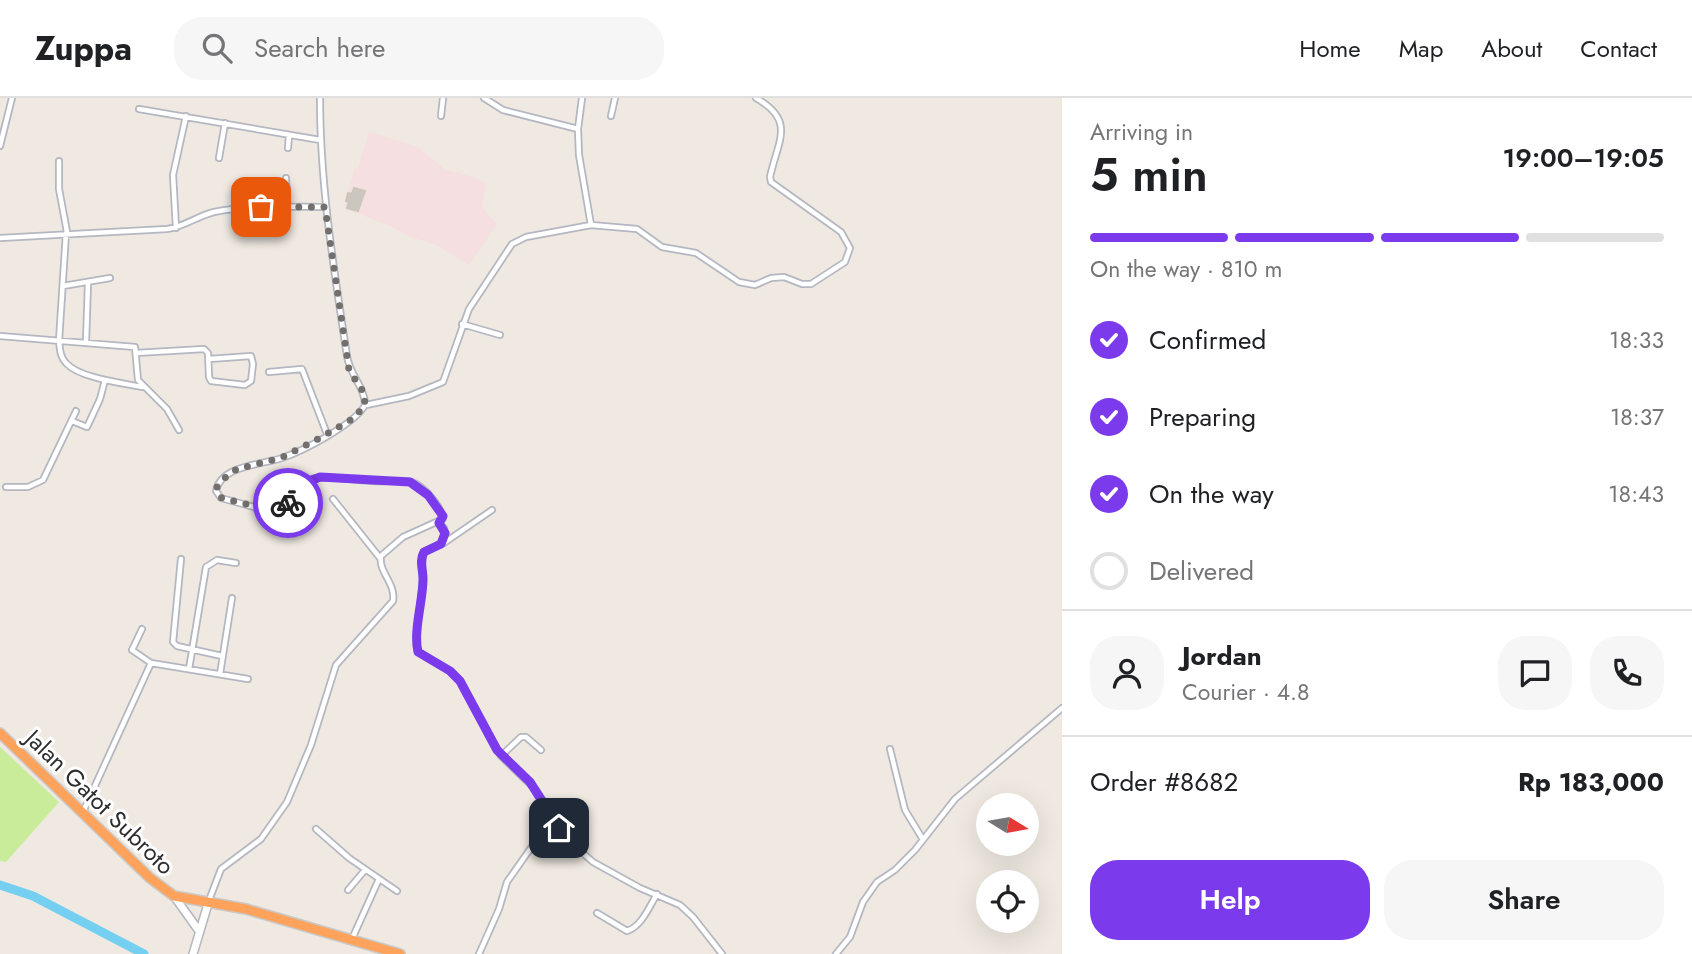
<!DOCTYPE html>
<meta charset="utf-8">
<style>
:root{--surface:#fff;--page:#f6f6f6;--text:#202124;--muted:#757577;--line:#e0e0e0;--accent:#7c3aed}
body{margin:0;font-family:Jost,sans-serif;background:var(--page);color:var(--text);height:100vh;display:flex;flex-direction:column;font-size:26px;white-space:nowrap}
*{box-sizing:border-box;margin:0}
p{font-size:23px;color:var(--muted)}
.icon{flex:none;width:38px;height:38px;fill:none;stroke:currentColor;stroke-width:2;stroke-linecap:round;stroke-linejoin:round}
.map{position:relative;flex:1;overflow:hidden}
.sheet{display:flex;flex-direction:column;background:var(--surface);width:630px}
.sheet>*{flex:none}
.needle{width:46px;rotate:101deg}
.tools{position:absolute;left:976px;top:695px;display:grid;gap:14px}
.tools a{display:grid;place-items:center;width:63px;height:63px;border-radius:50%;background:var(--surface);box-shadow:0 7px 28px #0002;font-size:35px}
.pin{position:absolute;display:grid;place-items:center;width:60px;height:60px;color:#fff;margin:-30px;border-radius:14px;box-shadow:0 4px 10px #0006}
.courier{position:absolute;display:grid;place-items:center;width:70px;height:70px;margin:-35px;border:5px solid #7c3aed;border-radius:50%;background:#fff;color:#222;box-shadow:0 2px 9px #0007}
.overview em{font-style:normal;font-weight:600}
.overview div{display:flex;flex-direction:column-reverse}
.overview{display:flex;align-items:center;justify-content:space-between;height:119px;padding:0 28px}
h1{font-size:46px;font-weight:600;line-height:52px}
.bar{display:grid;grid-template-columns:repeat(4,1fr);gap:10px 7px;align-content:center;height:84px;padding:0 28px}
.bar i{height:9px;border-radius:5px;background:var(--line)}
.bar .on{background:var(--accent)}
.bar p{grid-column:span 4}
.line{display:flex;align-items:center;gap:18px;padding:0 28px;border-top:2px solid var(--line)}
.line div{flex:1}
.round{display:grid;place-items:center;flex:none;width:74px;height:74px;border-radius:28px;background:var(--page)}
ol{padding:0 28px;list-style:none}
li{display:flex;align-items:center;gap:21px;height:77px}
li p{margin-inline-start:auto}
li .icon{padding:7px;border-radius:50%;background:var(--accent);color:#fff;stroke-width:4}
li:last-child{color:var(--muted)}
li i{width:38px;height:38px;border:4px solid var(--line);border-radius:50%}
.primary-button{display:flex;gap:14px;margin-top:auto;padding:14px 28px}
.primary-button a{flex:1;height:80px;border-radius:28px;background:var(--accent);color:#fff;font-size:28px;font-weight:600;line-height:80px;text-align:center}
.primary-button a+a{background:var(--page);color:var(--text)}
header{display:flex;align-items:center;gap:42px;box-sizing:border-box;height:98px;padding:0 35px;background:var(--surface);border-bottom:2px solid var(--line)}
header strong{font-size:33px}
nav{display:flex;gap:38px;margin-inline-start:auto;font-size:24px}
.search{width:490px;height:63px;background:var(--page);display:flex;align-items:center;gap:18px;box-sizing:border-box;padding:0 24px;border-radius:28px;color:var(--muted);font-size:26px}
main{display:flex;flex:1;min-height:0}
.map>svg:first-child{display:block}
.medical{fill:#f5dfe0}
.pitch{fill:#c9ec9a}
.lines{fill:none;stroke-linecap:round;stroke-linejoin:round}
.river{stroke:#75cff0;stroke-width:9}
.building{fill:#cbc7bf;stroke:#cbc5ba;stroke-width:2}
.street-casing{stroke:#b4b7c1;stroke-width:8}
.secondary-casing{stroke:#b4b7c1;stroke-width:10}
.highway-casing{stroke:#c9c9c9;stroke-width:12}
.street{stroke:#fff;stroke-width:4.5}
.secondary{stroke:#fff;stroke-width:7}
.highway{stroke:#ffa35c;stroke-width:9}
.done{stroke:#726f6d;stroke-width:7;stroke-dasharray:0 12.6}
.route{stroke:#7c3aed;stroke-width:9}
.labels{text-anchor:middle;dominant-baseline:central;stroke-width:6;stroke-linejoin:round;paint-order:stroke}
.street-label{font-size:24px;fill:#2e2e2e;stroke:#fff}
</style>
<header>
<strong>Zuppa</strong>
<div class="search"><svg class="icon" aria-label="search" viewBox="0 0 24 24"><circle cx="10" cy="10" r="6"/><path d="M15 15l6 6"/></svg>Search here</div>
<nav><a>Home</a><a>Map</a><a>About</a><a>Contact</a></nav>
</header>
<main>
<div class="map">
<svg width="1062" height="856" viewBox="0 0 1062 856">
<rect width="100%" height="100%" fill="#efe9e1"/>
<path class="medical" d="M369 34 418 49 445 72 471 78 486 85 482 110 497 126 469 167 435 146 410 139 390 128 344 110 355 70H358Z"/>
<path class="pitch" d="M0 649 59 704 6 764 0 763Z"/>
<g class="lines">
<path class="river" d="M0 787 33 798 144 856"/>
</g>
<path class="building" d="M354 90 365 93 358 113 347 110 349 104 346 103 348 95 352 96Z"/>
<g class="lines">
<defs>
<path id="street" d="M484 0 503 12 578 31
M139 11 320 42
M441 18 443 0
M611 18 615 0
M0 48 12 0
M288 50 289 37
M219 60 225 25
M59 63V91L67 134
M286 80 287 109
M591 127 637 131 662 149 696 155 739 184 755 187 771 180 784 179 802 186H811L845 164 850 150 841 134 771 84 770 79C778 42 796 23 756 0
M176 130 173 77 186 18
M66 135 59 243C60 251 60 259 66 265 79 280 122 285 142 289
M0 140 167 131C184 129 197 118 214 114 250 107 289 109 325 109
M63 188 110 180
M462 226 500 237
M0 238 135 249 138 282 167 311 179 332
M86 244 88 185
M136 255 204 251 208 255 209 279 211 283 245 287 251 283 253 266 251 258 209 261
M269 274 302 271 327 336
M366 307 409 298 443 284 469 211 512 146 526 139 591 127 579 57 578 31 582 0
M72 323 87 329 100 301 105 282
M6 389H28L43 382 76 313
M333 401 380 460
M439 425 444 430C448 446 435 448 424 454 420 463 423 471 423 481 423 501 413 535 418 554L451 573 460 583 501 658 536 692 569 743 593 764 640 790 680 807 693 819 722 856
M444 445 492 412
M181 461 173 544 177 548 222 558
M142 531 132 552 151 565 248 581
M189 571 206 469 217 462 236 465
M220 576 232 500
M890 651 905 712 922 740
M501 658 521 639H526L541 652
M83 714 151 565
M316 731 349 760 397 793
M348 792 365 772
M208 805 221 771 261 741 287 704 311 647 336 567 393 503C396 485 378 474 381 458L403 439 443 421C441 408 425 389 412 384 401 381 385 384 373 383 352 383 302 370 289 394 285 401 290 412 289 421L283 427 254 409 221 400 216 393C221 367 261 367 282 360 303 353 355 326 365 307 365 289 350 278 347 258 334 172 320 87 320 0
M597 815 627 833C642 828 649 809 657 796
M352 841 379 781
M479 856 499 811 507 784 552 720
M836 856 850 839 863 804 877 784 895 772 915 752 955 701 1062 610"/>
<path id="secondary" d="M174 798 199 833
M193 856 208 806"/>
<path id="highway" d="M0 635 150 780 174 798 246 811 400 856"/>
</defs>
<use href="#street" class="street-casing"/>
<use href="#secondary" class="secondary-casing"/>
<use href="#highway" class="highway-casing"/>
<use href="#street" class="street"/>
<use href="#secondary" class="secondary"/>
<use href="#highway" class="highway"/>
</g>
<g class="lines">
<path class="done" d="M261 109H325L349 272 364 295 365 307 354 320 320 340 281 360 237 371 222 382 217 389 218 397 222 400 254 408 283 427 289 421 288 405"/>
<path class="route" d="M288 405 292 390 320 379 410 384 428 397 443 418 439 425 445 435 441 446 424 454C419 463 423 471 423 481 423 503 413 533 418 554L450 573 460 583 497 652 530 684 559 730"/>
</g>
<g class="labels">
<g class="street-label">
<text transform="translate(100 704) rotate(44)">Jalan Gatot Subroto</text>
</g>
</g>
</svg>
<div class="tools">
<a><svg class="needle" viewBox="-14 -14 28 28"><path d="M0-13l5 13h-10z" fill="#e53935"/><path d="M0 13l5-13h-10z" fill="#757577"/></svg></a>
<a><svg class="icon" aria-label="locate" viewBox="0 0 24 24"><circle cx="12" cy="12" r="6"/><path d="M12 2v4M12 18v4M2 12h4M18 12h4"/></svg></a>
</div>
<div class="pin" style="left:261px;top:109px;background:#ea580c"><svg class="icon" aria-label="bag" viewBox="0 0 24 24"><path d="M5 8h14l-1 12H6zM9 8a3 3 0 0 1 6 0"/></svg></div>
<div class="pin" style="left:559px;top:730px;background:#1f2937"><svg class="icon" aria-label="home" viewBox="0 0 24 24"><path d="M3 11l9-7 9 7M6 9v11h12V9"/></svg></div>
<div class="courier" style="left:288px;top:405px"><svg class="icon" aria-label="bike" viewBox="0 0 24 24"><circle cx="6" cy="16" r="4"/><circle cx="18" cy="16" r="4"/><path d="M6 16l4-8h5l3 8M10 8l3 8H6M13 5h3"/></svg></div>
</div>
<section class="sheet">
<div class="overview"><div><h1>5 min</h1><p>Arriving in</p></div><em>19:00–19:05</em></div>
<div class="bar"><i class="on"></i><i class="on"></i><i class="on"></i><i></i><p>On the way · 810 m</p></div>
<ol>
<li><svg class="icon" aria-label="check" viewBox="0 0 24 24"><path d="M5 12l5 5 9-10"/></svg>Confirmed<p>18:33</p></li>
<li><svg class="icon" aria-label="check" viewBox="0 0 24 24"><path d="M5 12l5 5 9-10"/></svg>Preparing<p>18:37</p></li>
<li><svg class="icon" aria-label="check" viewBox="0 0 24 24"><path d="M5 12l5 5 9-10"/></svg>On the way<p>18:43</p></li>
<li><i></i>Delivered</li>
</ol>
<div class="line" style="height:126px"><a class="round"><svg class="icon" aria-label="person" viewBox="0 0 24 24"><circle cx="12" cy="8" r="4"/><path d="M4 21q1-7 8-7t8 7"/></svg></a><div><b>Jordan</b><p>Courier · 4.8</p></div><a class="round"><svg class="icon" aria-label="chat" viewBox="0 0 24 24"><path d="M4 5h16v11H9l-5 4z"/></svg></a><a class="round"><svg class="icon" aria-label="phone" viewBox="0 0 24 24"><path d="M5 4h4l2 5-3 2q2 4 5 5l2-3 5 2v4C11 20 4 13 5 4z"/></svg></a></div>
<div class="line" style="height:91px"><div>Order #8682</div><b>Rp 183,000</b></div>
<div class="primary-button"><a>Help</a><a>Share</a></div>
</section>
</main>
